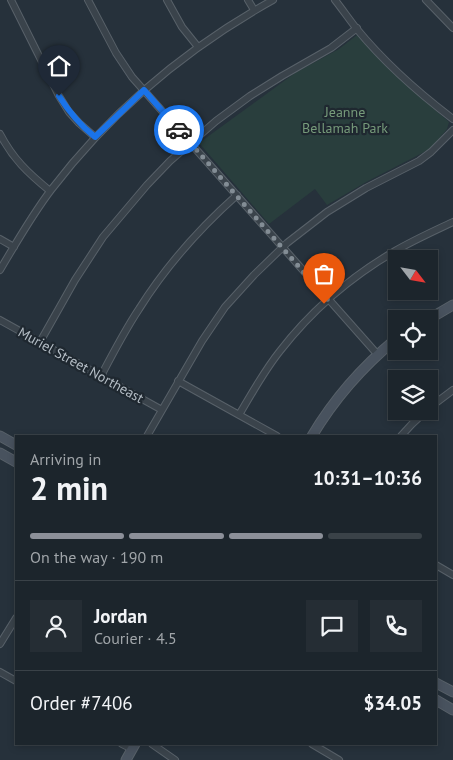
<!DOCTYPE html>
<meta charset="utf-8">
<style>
:root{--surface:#1c252c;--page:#252d34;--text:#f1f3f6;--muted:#a0a5a9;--line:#3a4248;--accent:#8c9099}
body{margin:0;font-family:"PT Sans",sans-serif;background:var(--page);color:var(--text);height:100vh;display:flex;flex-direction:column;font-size:19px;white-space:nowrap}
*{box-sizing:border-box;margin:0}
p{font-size:16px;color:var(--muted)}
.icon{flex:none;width:28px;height:28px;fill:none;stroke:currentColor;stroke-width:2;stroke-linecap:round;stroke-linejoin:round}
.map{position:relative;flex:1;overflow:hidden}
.side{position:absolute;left:15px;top:435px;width:422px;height:310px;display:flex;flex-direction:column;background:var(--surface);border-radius:0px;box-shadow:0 2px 8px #0003,0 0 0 1px var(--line)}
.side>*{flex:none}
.needle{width:32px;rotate:121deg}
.fabs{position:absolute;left:388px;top:250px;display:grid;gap:10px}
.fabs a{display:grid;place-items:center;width:50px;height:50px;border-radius:0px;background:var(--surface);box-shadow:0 2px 8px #0003,0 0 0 1px var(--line);font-size:25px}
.pin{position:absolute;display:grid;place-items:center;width:42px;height:42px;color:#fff;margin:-51px -21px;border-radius:50% 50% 50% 0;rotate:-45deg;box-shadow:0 0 5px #0007}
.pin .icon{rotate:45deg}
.courier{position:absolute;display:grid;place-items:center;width:50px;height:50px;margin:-25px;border:4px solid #1a73e8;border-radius:50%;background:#fff;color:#222;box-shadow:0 1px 6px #0007}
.summary em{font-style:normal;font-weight:700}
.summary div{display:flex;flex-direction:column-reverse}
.summary{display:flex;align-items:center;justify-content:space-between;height:85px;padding:0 15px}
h1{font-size:32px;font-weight:700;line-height:38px}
.bar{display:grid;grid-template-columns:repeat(4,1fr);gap:8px 5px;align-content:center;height:60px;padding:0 15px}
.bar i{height:6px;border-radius:4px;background:var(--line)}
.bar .selected{background:var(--accent)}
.bar p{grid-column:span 4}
.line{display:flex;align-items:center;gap:12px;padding:0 15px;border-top:1px solid var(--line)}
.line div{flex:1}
.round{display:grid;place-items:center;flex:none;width:52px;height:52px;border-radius:0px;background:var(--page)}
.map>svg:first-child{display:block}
.green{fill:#293e3d}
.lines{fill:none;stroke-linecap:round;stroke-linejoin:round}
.street-casing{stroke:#586169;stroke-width:8}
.secondary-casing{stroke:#586169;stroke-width:11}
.street{stroke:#3a434b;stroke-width:6}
.secondary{stroke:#48525e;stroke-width:9}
.done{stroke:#838d95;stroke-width:5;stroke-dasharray:0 9}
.route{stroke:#1a73e8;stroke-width:6}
.labels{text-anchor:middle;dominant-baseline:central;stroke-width:4.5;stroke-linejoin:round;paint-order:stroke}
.park-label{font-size:14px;fill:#769a7a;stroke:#1f2830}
.street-label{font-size:14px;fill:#b5bec6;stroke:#1f2830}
</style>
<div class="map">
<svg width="453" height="760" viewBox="0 0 453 760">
<rect width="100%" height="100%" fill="#26313b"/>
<path class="green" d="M357 35 403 82 449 122 447 129 430 149 368 181 327 205 315 189 269 224 199 143 295 73 339 49Z"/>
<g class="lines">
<defs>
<path id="street" d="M11 0 59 96 69 112 79 123 95 137
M88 0 116 53 132 77 378 355
M167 0 182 27 198 47
M248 0 254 10
M335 0C342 9 349 19 356 28 383 61 420 94 453 119
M426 0 453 28
M0 134C13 159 28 173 50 191
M0 239 14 247
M0 270C16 243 32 215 51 190 112 110 185 49 273 0
M0 320 162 410
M40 342 75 280 103 237 147 185 170 161 216 121 250 96 282 76 331 48 357 28
M101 376C113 353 125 330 139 309 166 266 200 228 237 195
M178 381 277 436
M429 408 453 390
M239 415C252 393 264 371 280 351 311 311 352 276 395 251 414 240 434 231 453 222
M147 436 202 341 225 307 254 275 287 243 327 212 366 188 419 161 431 152 453 130
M401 436 412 424 426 411
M436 565 453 575
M0 644 16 618
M0 672 16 681
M122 744 132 749
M152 744 175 760
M312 744 339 760"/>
<path id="secondary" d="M429 319 453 305
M0 436 16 445
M312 436C334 399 362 367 396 339
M0 453 16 462
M436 683 453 692
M436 700 453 710
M126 760 135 744"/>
</defs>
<use href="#street" class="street-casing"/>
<use href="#secondary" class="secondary-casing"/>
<use href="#street" class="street"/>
<use href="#secondary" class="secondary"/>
</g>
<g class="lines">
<path class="done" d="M179 130 328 300 324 304"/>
<path class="route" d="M59 96C69 112 80 125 95 137L144 90 179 130"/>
</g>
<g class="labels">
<g class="park-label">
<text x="345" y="112">Jeanne<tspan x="345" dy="16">Bellamah Park</tspan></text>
</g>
<g class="street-label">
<text transform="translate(81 365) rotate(29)">Muriel Street Northeast</text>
</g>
</g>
</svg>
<div class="fabs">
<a><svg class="needle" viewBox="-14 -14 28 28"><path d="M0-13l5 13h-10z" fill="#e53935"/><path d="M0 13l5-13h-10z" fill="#a0a5a9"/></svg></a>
<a><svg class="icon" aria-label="locate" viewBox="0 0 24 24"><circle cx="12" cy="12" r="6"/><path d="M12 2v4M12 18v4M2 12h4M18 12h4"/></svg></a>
<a><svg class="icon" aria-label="layers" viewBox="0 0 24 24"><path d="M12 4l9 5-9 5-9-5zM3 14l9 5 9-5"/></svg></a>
</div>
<div class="pin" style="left:324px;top:304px;background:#ea580c"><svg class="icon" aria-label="bag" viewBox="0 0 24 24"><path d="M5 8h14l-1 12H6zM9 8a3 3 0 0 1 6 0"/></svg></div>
<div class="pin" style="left:59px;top:96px;background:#1f2937"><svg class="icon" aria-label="home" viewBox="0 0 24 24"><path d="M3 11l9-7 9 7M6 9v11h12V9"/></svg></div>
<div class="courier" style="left:179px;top:130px"><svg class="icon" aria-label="car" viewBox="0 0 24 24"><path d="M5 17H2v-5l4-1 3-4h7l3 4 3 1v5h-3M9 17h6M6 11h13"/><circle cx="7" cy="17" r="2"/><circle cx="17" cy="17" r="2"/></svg></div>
<section class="side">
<div class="summary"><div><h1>2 min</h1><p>Arriving in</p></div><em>10:31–10:36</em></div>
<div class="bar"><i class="selected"></i><i class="selected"></i><i class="selected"></i><i></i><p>On the way · 190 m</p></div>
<div class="line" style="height:90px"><a class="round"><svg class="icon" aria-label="person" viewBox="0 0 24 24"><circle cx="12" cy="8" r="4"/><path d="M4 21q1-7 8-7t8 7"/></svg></a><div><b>Jordan</b><p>Courier · 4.5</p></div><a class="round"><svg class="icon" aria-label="chat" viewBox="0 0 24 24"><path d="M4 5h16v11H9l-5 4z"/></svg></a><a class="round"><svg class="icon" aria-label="phone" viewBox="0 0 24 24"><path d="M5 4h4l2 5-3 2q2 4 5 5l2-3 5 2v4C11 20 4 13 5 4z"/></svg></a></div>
<div class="line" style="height:65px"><div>Order #7406</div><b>$34.05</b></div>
</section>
</div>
